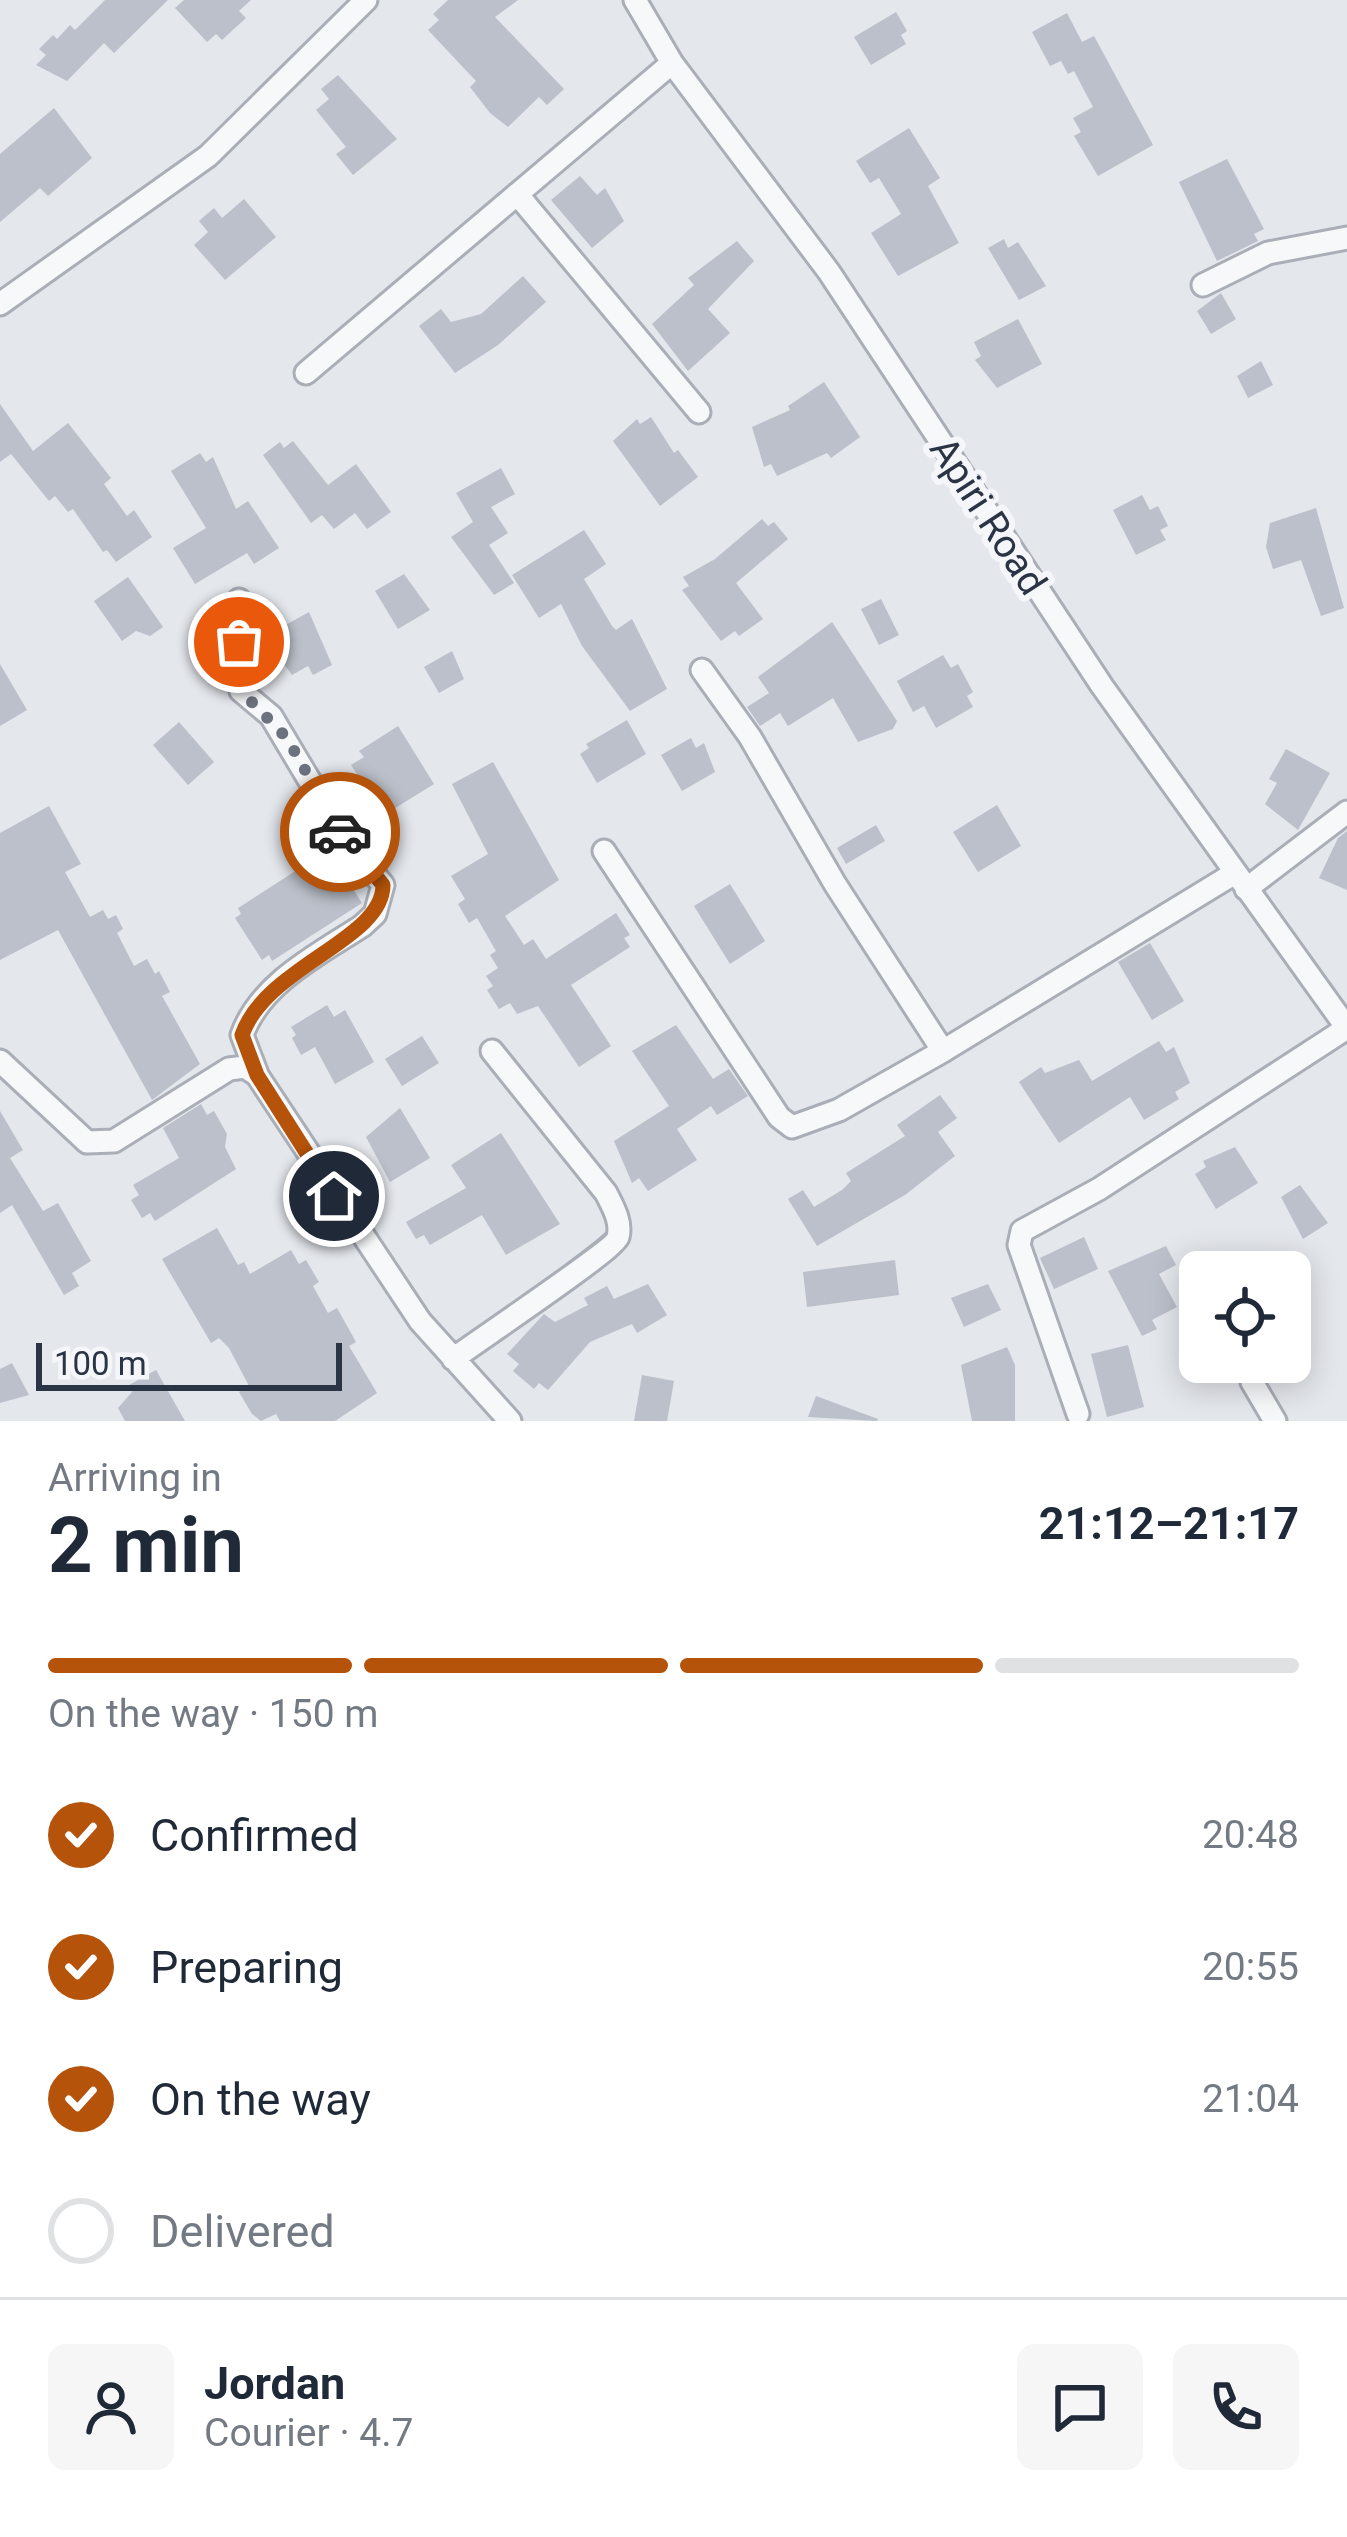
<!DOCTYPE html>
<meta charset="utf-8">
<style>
:root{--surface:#fff;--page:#f6f6f7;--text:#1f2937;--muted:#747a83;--line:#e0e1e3;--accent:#b45309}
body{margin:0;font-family:Roboto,sans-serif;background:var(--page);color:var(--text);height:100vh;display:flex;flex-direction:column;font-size:45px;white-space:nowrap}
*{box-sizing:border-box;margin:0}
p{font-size:39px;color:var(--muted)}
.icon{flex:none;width:66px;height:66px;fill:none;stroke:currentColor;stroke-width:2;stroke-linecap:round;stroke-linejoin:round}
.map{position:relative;height:1421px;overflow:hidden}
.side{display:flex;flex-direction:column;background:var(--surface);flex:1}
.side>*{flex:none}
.tools{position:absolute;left:1179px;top:1251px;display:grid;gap:24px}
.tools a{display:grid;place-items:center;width:132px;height:132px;border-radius:18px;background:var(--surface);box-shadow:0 6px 30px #0003;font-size:60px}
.scale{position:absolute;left:36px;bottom:30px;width:306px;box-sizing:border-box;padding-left:12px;border:6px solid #2b3445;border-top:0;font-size:33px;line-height:42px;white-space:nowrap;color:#2b3445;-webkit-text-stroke:9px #f4f6f9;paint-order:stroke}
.pin{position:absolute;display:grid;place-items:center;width:102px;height:102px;color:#fff;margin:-51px;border:6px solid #fff;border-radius:50%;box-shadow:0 3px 12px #0007}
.courier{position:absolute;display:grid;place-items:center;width:120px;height:120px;margin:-60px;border:9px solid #b45309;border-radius:50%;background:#fff;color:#222;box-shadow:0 3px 15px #0007}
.headline em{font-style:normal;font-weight:700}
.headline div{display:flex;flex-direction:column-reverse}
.headline{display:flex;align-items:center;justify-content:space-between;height:204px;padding:0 48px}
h1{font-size:78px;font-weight:700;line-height:90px}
.bar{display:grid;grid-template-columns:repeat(4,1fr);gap:18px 12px;align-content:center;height:144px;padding:0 48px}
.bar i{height:15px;border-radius:9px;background:var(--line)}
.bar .current{background:var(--accent)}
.bar p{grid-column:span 4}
.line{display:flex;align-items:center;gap:30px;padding:0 48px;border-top:3px solid var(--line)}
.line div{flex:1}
.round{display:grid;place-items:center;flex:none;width:126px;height:126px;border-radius:18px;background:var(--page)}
ol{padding:0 48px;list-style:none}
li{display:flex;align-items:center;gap:36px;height:132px}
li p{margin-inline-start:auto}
li .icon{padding:12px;border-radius:50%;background:var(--accent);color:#fff;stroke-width:4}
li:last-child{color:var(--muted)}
li i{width:66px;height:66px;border:6px solid var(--line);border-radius:50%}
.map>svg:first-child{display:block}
.building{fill:#bbc0ca}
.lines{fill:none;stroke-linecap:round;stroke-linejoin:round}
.minor-casing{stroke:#a9aeb7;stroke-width:27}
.minor{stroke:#f7f8fa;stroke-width:21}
.done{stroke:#6c737f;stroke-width:12;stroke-dasharray:0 21.6}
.route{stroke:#b45309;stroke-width:15}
.labels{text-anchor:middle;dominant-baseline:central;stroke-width:12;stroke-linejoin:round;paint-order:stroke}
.street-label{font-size:39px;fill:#2b3445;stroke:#f4f6f9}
</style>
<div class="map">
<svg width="1347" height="1421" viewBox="0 0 1347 1421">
<rect width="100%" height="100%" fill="#e4e7ec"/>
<path class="building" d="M105 0H168L114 53 104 43 67 81 36 65 46 55 39 49 53 35 57 39 70 25 75 30Z
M184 0H251L239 11 246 18 222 40 216 34 207 42 175 8Z
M448 0H518L495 17 564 89 547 105 539 97 508 127 490 113 470 87 476 81 428 30 439 20 433 14Z
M896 12 907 31 901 35 906 44 871 65 854 37Z
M1067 13 1082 42 1094 36 1153 145 1098 176 1074 136 1081 132 1073 118 1093 107 1074 71 1068 74 1061 61 1050 66 1032 32Z
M338 75 397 139 353 175 336 154 346 147 316 110 329 99 321 89Z
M54 108 92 158 48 196 40 188 0 222V154Z
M909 128 940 178 928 186 959 243 898 276 871 233 901 214 879 178 870 183 856 161Z
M1227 159 1264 229 1254 234 1258 241 1217 261 1179 182Z
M580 176 597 195 605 188 624 221 592 248 551 200Z
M244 199 276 237 225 280 194 245 208 232 199 221 214 208 222 218Z
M1004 239 1008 248 1018 242 1046 286 1019 300 988 248Z
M737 241 754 261 708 309 730 333 688 371 652 324 694 285 688 278Z
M523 276 546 302 498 345 455 373 419 326 441 309 451 322 481 314Z
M1221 293 1236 319 1211 334 1197 311Z
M1018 319 1042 364 997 388 975 360 981 356 974 342Z
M1261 361 1273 385 1248 398 1237 376Z
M824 382 860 437 831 458 827 453 777 476 771 464 764 467 752 427 790 410 788 406Z
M0 404 33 451 68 423 111 478 104 484 127 516 134 510 152 537 116 562 107 550 103 552 73 509 68 512 55 496 49 501 11 454 0 462Z
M651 417 674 453 678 450 698 477 660 506 613 441 637 419 640 424Z
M293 441 328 485 356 464 391 512 367 529 355 513 334 529 322 515 311 523 263 455 280 442 284 448Z
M200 453 206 462 213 457 236 509 248 501 279 548 254 564 247 553 195 584 173 548 206 528 171 471Z
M501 468 515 494 491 507 508 533 489 545 514 583 494 595 451 537 473 522 456 493Z
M1142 495 1150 510 1158 506 1168 526 1160 530 1166 540 1136 555 1113 510Z
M1316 508 1344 608 1321 616 1301 560 1273 569 1266 547 1270 523Z
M762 519 768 526 774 522 788 539 736 583 763 619 739 636 735 631 721 641 682 590 689 586 683 577 715 559Z
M584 530 606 564 584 579 612 626 616 630 632 619 667 689 630 711 582 646 561 604 539 618 512 575Z
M404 574 430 610 398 629 375 591Z
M128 577 163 627 150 636 136 631 122 641 94 601Z
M881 599 899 635 879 645 861 609Z
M309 612 332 665 313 675 308 666 292 675 264 637Z
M832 622 897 721 893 729 858 742 833 698 788 726 780 713 760 726 747 707 769 693 758 677Z
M452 651 464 679 439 693 424 667Z
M943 655 951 668 958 664 973 692 967 696 973 707 936 728 924 706 913 712 897 681Z
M0 664 27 710 0 726Z
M627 720 646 754 597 783 580 754 589 748 586 744Z
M179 722 214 762 188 785 153 745Z
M398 726 434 784 384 815 351 765 364 757 359 751Z
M691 738 696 748 704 743 715 772 682 791 661 755Z
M1286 749 1330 773 1298 830 1265 804 1277 783 1269 779Z
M493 762 559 880 505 916 524 945 533 939 546 959 616 913 630 935 624 938 630 947 571 985 611 1046 579 1067 538 1006 517 1014 510 1003 499 1009 487 990 493 986 486 976 498 968 490 955 496 951 477 918 469 923 458 904 465 899 451 876 488 854 452 784Z
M997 805 1021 846 978 872 953 832Z
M49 806 81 864 65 872 90 917 103 910 108 919 116 915 123 929 117 933 134 966 147 959 155 974 159 971 170 992 162 996 200 1064 152 1100 58 930 0 960V833Z
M876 825 885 841 846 864 837 848Z
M1347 831V890L1319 878 1338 838Z
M328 850 362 903 272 961 269 955 262 960 235 918 241 914 238 908Z
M730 884 765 941 730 964 694 906Z
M1150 943 1184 1001 1152 1020 1118 962Z
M327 1005 334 1017 345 1010 374 1062 335 1084 315 1047 301 1055 292 1038 296 1035 291 1027Z
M676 1025 713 1079 729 1069 748 1096 717 1115 711 1106 677 1129 697 1160 648 1191 639 1178 632 1183 614 1141 669 1106 632 1051Z
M422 1036 439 1063 402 1086 385 1059Z
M1159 1041 1166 1052 1174 1047 1190 1083 1175 1092 1179 1099 1144 1120 1130 1097 1059 1143 1019 1082 1041 1067 1045 1073 1079 1060 1092 1081Z
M940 1095 957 1118 938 1132 955 1156 905 1195 817 1246 788 1199 803 1190 814 1207 842 1190 851 1181 846 1173 905 1136 897 1125Z
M201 1104 207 1115 214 1111 227 1134 225 1147 236 1169 155 1221 150 1213 142 1218 131 1200 139 1195 133 1185 179 1158 163 1128Z
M400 1108 430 1158 390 1182 366 1137Z
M0 1111 23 1150 10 1158 43 1211 58 1203 91 1261 72 1273 79 1286 64 1295 12 1205 0 1213Z
M501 1133 560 1224 506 1255 482 1215 430 1245 424 1235 416 1239 406 1222 466 1188 451 1165Z
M1235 1147 1258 1183 1216 1209 1195 1174 1206 1167 1203 1161Z
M1300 1185 1328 1223 1303 1239 1281 1197Z
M217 1228 238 1265 244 1262 250 1274 291 1250 299 1264 306 1260 319 1282 313 1286 328 1313 337 1308 356 1342 349 1346 377 1393 335 1421H280L276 1414 261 1421 252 1414 239 1392 249 1386 229 1348 219 1338 211 1343 162 1259Z
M1084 1237 1098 1269 1054 1289 1040 1258Z
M1166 1246 1176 1265 1159 1274 1177 1307 1152 1320 1157 1329 1142 1336 1108 1271Z
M895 1260 899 1295 807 1307 803 1272Z
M648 1284 667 1315 637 1333 632 1324 590 1342 548 1390 539 1383 534 1389 513 1371 519 1364 507 1354 544 1314 555 1322 588 1305 584 1298 607 1286 614 1299Z
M988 1284 1001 1310 964 1327 951 1298Z
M1128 1345 1144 1407 1107 1417 1091 1354Z
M1007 1347 1015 1365V1421H972L961 1365Z
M12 1363 29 1395 0 1403V1369Z
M156 1370 185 1421H125L118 1408 132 1392 129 1385Z
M642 1375 674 1381 667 1421H634Z
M816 1396 878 1419 877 1421 808 1417Z"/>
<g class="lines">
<defs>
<path id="minor" d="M635 0 672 63 829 272 1102 686 1347 1028
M517 194 699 412
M1203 285 1268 253 1347 238
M0 304 208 156 366 0
M306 373 672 63
M239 600 241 691 271 716 342 835 383 885 375 914 362 926C317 955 260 984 242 1035L257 1074
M702 670 750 737 835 884 943 1051
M604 851 779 1117 792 1127 839 1110 943 1051 1235 873
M1246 889 1347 812
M0 1061 87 1142 114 1141 229 1069 245 1067 257 1075 420 1321 510 1421
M453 1359C476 1342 615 1249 618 1237 622 1222 613 1207 606 1193L492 1051
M1252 1382 1275 1421
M1078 1414 1019 1245 1022 1231 1099 1189 1347 1028"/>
</defs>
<use href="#minor" class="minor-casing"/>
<use href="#minor" class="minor"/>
</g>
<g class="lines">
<path class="done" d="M239 642 241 691 287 738 340 832"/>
<path class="route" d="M334 1196 257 1075 242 1035C266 966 383 940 383 885L340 832"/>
</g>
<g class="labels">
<g class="street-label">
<text transform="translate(988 516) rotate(57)">Apiri Road</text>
</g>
</g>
</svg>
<div class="tools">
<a><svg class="icon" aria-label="locate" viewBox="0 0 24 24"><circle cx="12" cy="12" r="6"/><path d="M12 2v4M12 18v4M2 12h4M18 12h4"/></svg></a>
</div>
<div class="scale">100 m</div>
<div class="pin" style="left:239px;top:642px;background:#ea580c"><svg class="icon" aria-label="bag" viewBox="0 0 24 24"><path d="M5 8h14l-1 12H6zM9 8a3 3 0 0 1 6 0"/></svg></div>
<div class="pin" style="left:334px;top:1196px;background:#1f2937"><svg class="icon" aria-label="home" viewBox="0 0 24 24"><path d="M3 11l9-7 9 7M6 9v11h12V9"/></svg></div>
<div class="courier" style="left:340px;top:832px"><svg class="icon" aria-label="car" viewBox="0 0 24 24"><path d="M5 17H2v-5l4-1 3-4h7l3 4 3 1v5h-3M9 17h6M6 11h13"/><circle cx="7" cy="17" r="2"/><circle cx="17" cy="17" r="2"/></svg></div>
</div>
<section class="side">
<div class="headline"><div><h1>2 min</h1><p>Arriving in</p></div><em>21:12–21:17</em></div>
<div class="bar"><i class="current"></i><i class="current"></i><i class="current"></i><i></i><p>On the way · 150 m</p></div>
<ol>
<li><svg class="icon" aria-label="check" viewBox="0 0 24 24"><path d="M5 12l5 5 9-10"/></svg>Confirmed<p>20:48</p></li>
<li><svg class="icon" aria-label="check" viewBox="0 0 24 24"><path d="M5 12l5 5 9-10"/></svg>Preparing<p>20:55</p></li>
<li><svg class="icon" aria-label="check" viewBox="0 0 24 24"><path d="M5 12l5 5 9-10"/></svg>On the way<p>21:04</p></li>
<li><i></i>Delivered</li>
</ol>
<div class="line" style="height:216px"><a class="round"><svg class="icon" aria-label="person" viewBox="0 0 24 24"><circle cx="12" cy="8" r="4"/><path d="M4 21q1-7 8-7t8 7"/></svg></a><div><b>Jordan</b><p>Courier · 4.7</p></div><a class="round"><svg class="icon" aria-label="chat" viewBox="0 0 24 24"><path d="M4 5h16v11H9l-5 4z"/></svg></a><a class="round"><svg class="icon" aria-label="phone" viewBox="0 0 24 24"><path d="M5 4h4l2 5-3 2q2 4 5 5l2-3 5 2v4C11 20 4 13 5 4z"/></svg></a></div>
</section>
